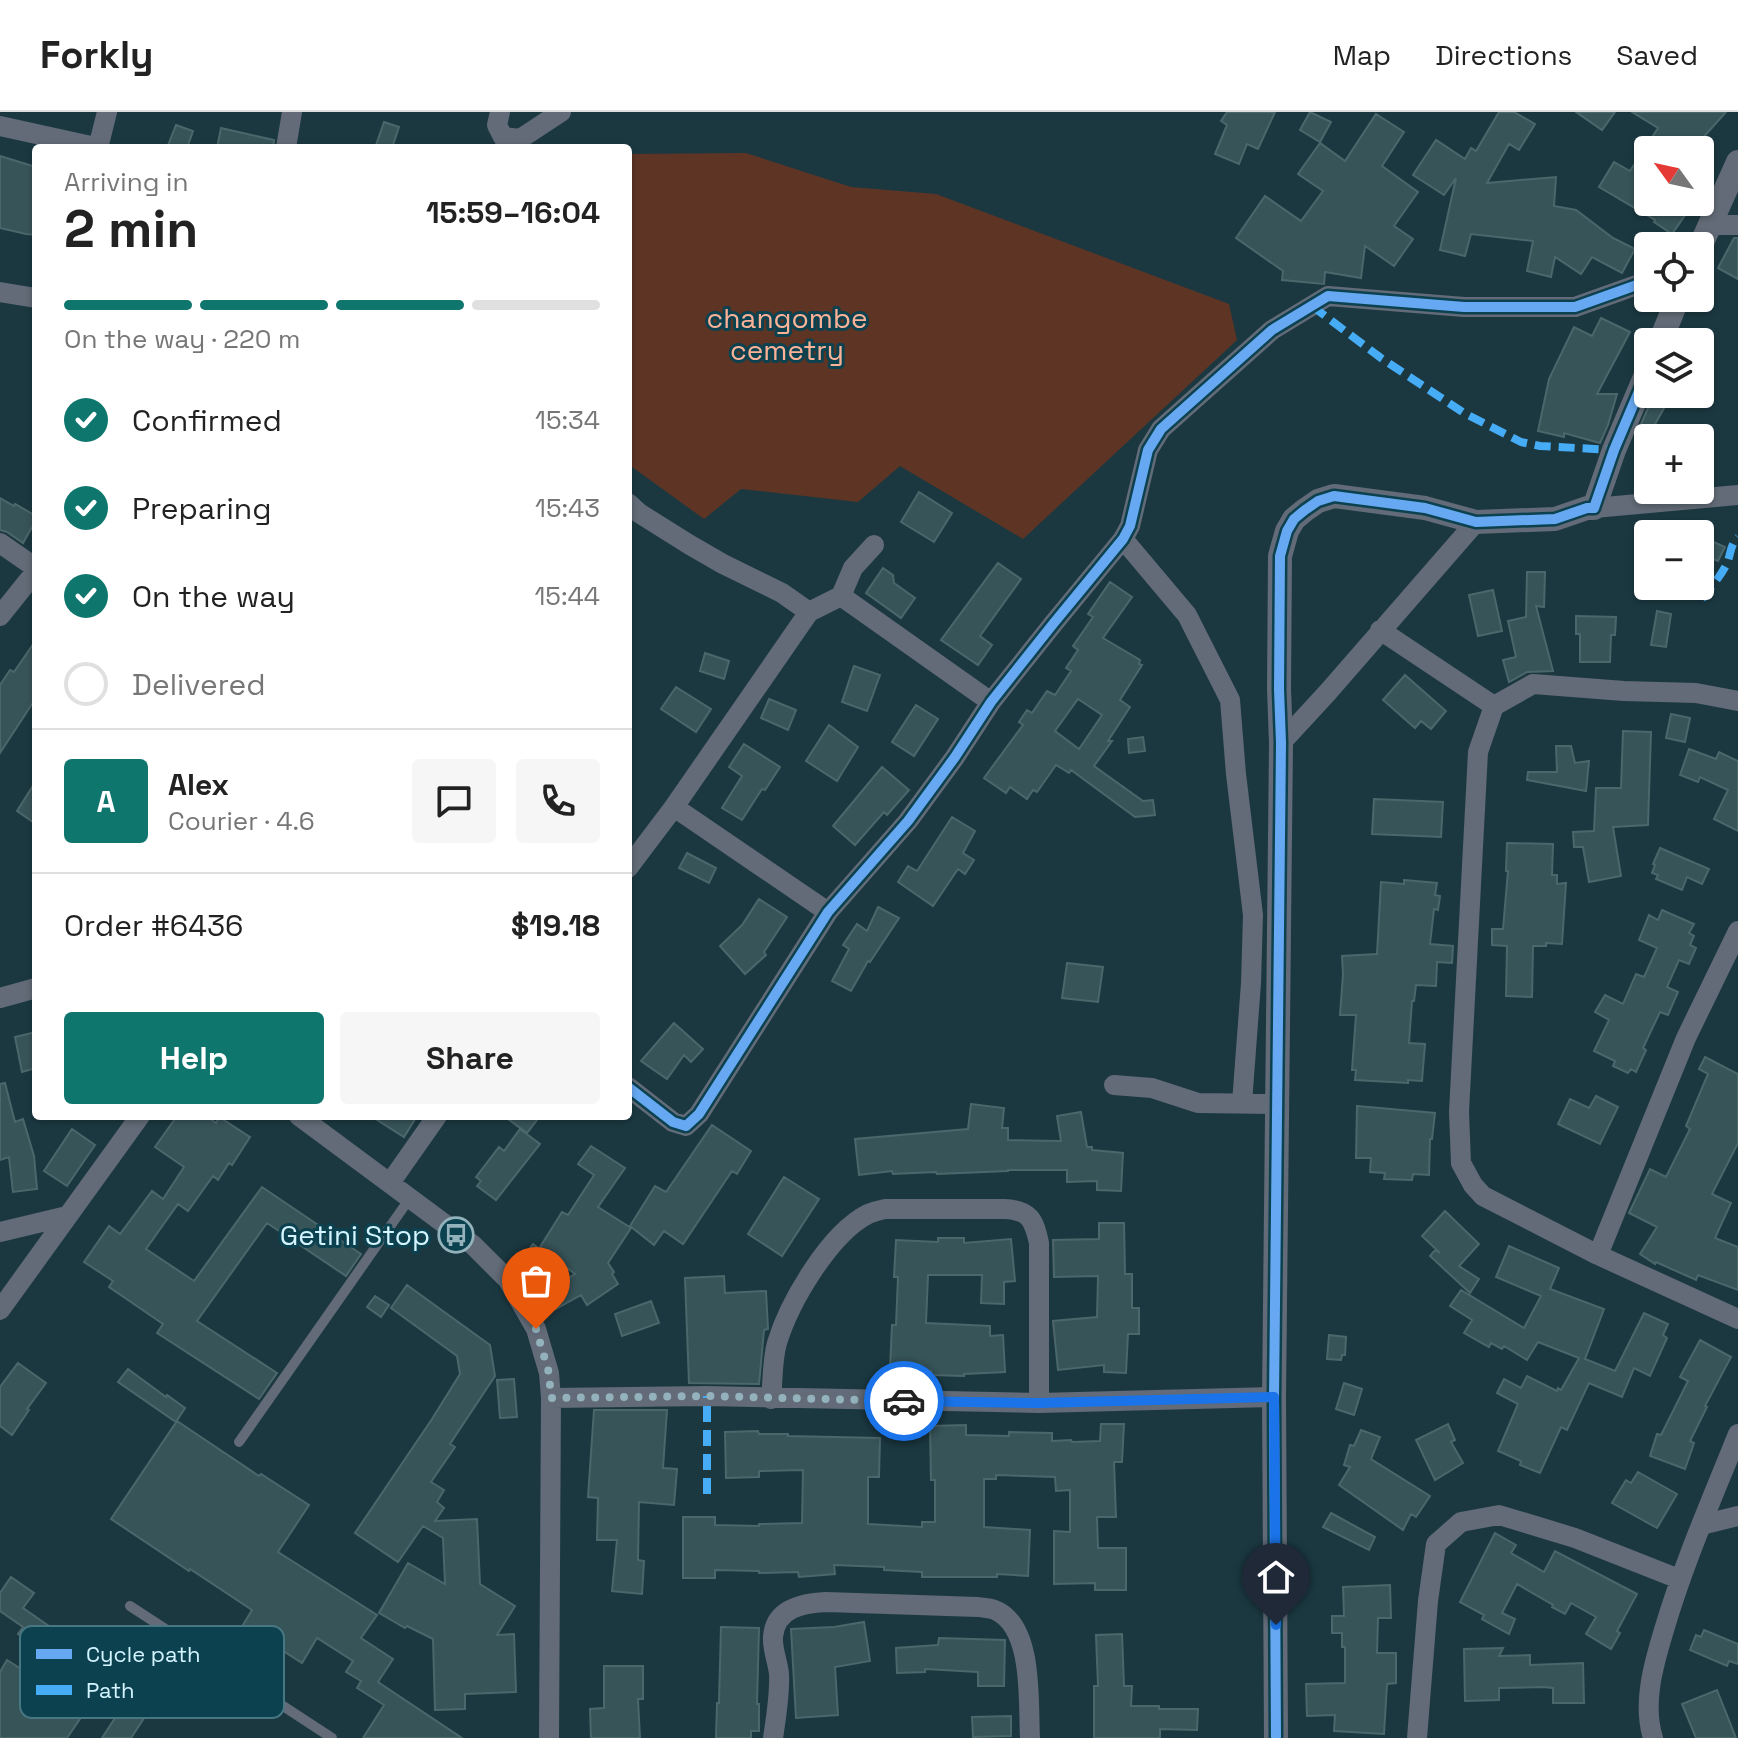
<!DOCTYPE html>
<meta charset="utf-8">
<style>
:root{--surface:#fff;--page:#f6f6f6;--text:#222;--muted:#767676;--line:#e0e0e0;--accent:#0f766e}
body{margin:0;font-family:"Space Grotesk",sans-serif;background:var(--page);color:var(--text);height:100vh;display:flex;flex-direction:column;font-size:30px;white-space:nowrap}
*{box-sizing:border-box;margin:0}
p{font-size:26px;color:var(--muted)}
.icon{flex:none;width:44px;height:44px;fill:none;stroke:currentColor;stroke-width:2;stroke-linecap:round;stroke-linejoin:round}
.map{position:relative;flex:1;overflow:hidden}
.drawer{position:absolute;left:32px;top:32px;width:600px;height:976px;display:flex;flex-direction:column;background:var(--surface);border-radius:8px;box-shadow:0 2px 6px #0004}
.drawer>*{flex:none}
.needle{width:52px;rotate:303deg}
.fabs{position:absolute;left:1634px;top:24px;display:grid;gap:16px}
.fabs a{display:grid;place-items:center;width:80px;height:80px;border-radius:8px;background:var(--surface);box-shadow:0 2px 6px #0004;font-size:40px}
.pin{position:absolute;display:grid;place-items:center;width:68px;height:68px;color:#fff;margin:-82px -34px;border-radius:50% 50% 50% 0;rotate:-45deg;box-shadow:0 0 8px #0007}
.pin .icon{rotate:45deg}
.courier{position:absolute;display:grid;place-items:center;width:80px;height:80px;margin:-40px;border:6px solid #1a73e8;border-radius:50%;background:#fff;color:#222;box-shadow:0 2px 10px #0007}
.overview em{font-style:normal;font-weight:700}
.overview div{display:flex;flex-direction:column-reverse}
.overview{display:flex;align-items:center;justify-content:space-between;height:136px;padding:0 32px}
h1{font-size:52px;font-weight:700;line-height:60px}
.bar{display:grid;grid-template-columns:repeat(4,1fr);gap:12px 8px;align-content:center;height:96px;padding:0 32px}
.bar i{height:10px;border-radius:6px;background:var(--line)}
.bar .on{background:var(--accent)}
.bar p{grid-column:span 4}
.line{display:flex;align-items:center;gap:20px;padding:0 32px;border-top:2px solid var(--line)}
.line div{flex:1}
.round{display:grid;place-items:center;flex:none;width:84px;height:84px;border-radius:8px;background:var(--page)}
ol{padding:0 32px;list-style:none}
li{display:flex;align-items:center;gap:24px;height:88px}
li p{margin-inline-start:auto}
li .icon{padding:8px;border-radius:50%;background:var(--accent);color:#fff;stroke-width:4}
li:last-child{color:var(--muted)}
li i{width:44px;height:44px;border:4px solid var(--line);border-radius:50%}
.primary-button{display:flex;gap:16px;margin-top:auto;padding:16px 32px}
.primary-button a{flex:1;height:92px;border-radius:8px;background:var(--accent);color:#fff;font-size:32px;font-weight:700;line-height:92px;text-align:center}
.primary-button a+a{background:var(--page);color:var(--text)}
header{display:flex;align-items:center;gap:48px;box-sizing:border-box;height:112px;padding:0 40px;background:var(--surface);border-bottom:2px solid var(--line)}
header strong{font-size:38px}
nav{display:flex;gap:44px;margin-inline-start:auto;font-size:28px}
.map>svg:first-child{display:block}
.green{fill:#5e3525}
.building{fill:#375459;stroke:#4c676b;stroke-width:2;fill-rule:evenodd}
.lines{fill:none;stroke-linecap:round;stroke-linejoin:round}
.service{stroke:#626b77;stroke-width:10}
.minor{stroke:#626b77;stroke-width:20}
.tertiary{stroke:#626b77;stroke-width:24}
.quiet{stroke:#46acf6;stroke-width:8;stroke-dasharray:16 8;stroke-linecap:butt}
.cycleway-casing{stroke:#0c414f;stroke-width:15}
.cycleway{stroke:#66a8f1;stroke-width:10}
.done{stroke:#93b2bc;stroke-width:8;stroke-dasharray:0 14.4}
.route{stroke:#1a73e8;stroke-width:10}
.labels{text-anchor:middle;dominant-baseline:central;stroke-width:6;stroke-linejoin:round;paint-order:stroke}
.park-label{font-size:28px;fill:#fcb297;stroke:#0c414f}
.poi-label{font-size:28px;fill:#d4f4ff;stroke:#0c414f;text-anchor:end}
.key{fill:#0c414f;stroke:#487784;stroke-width:2}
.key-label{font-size:22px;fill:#d4f4ff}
</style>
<header>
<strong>Forkly</strong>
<nav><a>Map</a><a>Directions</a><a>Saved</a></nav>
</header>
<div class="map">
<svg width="1738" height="1626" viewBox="0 0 1738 1626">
<rect width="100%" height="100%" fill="#1b3840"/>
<path class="green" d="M746 41 851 75 936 82 1229 192 1237 228 1023 427 900 354 858 390 741 377 704 407 628 352V42Z"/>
<path class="building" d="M1227 0H1275L1258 37 1247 32 1239 52 1215 42 1227 13 1221 9Z
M1310 0 1331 10 1320 30 1300 18Z
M1499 0H1514L1535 12 1519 38 1509 32 1487 71 1556 65 1554 94 1576 98 1613 126 1635 137 1622 161 1592 145 1581 162 1555 145 1551 165 1527 159 1533 129 1471 122 1465 144 1440 138 1456 66 1444 83 1413 63 1436 28 1465 47 1471 36 1476 39Z
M1576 0H1615L1602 18Z
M1632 0H1726L1692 38H1648V90H1680L1690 96 1672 122 1654 110 1655 108 1599 75 1614 50 1630 59 1658 16Z
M1376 2 1404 20 1382 54 1418 80 1394 114 1413 127 1394 154 1365 134 1361 166 1325 160 1324 172 1282 168 1283 159 1236 126 1265 84 1301 109 1323 79 1298 62 1320 31 1345 49Z
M384 10 399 15 392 36H375Z
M176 13 193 19 187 36H167Z
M221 16 274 28 273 36H217Z
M0 44 36 55V123L26 122 0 116Z
M1734 126H1738V167L1718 156Z
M1601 206 1630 220 1597 282H1617L1608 313 1600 331 1564 321V325L1538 319 1549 267 1574 215 1592 224Z
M1654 282H1672L1645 330 1636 324Z
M919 380 952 401 934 430 901 410Z
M0 386 14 394 15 392 36 404V408L23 431 7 420 0 418Z
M1700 424 1725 435 1718 449 1700 442Z
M998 451 1021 467 980 524 992 533 978 553 941 528Z
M883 456 893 463 894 471 915 486 901 506 866 481Z
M1527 460H1545L1544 495 1536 494 1553 559 1527 560 1509 570 1503 548 1516 545 1508 509 1526 505Z
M1110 470 1132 485 1103 526 1140 548 1139 552 1142 553 1120 588 1130 595 1108 629H1112L1094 654 1143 689 1153 688 1155 703 1135 705 1071 658 1069 661 1056 653 1037 680 1033 678 1027 687 1010 675 1006 681 984 666 1023 613 1019 610 1027 598 1032 601 1047 579 1055 583 1071 559 1066 556 1078 538 1073 534 1093 505 1088 502ZM1078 587 1102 603 1079 637 1055 619Z
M1493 478 1502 519 1478 524 1469 483Z
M1657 499 1671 502 1666 535 1651 533Z
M1576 504 1616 505 1615 523H1611L1610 550H1580V522H1576Z
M36 528V586L0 641V573L10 558 14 560Z
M705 541 729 549 724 567 700 559Z
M854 554 880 563 867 599 842 590Z
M1405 563 1446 599 1431 617 1421 609 1415 616 1383 588Z
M676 575 711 597 696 620 661 597Z
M769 587 796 598 788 618 761 606Z
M916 593 938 607 914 644 892 630Z
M1671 602 1690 606 1685 630 1666 626Z
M829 613 858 635 837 669 806 649Z
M1623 619 1651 620 1648 713 1613 715 1621 764 1589 770 1583 735H1574L1573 720 1594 719 1596 676H1621Z
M1143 625 1145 639 1129 641 1128 627Z
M744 632 780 655 765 678 762 677 742 708 722 696 742 664 729 655Z
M1556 634H1571L1575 651 1589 649 1586 679 1527 668 1528 660H1557Z
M1689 637 1716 647 1719 640 1738 649V719L1714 707 1728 678 1700 665 1698 670 1680 663Z
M882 655 909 678 887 703 884 700 855 733 833 714Z
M36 669V712L17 699Z
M1374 687 1443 690 1441 725 1372 722Z
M952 705 975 719 963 741 974 748 965 762 958 757 933 794 898 770 908 754 917 759Z
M1507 731 1553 732 1552 763H1557V772L1566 771 1562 832 1546 831V834H1533L1532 885 1506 884 1507 834 1492 833V817H1503L1508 759H1506Z
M1660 736 1709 757 1702 772 1687 765 1682 778 1656 767 1658 763 1652 761 1655 753 1653 752Z
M687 741 716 756 709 771 679 756Z
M1404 768 1437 771 1435 783 1440 784 1438 798 1434 797 1430 832 1453 834 1452 851 1437 850 1436 874 1416 873 1414 889H1412L1409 931 1425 932 1422 969 1408 968V971L1355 968 1356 958H1352L1356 903H1340L1343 862 1342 844 1377 842 1381 770 1404 772Z
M759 787 787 805 764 840 766 843 745 862 720 834 742 813Z
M878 795 899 806 870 850 868 849 851 879 832 869 849 837 843 833 857 812 867 819Z
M1662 798 1694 812 1689 821 1694 824 1690 833 1696 836 1689 852 1679 848 1667 875 1678 880 1668 903 1660 900 1643 936 1646 938 1636 960 1631 957 1628 961 1613 954 1615 949 1594 939 1609 908 1595 900 1605 883 1623 892 1636 862 1644 865 1657 836 1639 828 1649 803 1658 808Z
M1067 851 1103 855 1098 890 1062 886Z
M674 911 703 937 691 950 684 943 667 967 641 949Z
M36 920V956L22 960 15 925Z
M1705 945 1738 962V1031L1712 1082 1731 1091 1715 1126 1738 1135V1178L1698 1163 1696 1168 1656 1150 1655 1152 1640 1142 1657 1115 1629 1101 1650 1057 1666 1065 1690 1017 1686 1014 1708 962 1699 957Z
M5 971 15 1010 23 1007 34 1044 37 1077 13 1080 9 1045 0 1048V972Z
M1596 984 1618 995 1600 1032 1558 1012 1570 987 1589 996Z
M971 992 1004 996 1002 1016H1008V1028L1061 1029 1057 1004 1081 1000 1087 1035H1092V1038L1123 1041 1121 1079 1097 1078V1069L1067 1070V1058H1008V1059L937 1062 936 1060 893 1062 892 1059 859 1063 855 1027 968 1017Z
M1357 994 1435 1001 1432 1027H1430L1429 1063 1413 1062 1412 1068 1384 1067 1385 1061 1370 1060 1371 1046H1356Z
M177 1004H206L216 1011 219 1005 250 1025 232 1053 229 1051 218 1068 213 1064 188 1099 178 1092 146 1137 194 1169 262 1075 361 1142 346 1164 267 1111 197 1209 277 1261 259 1287 157 1221 163 1212 109 1175 113 1169 84 1150 109 1114 120 1122 152 1079 163 1087 184 1055 155 1035Z
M371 1004H417L404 1025Z
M504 1004H540L527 1021Z
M712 1013 751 1039 737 1062 732 1059 683 1132 664 1119 654 1133 630 1114 655 1074 666 1080Z
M72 1017 95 1033 67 1074 44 1059Z
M520 1017 540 1032 496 1088 477 1074 481 1069 476 1065 499 1035 504 1039Z
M591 1034 625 1056 598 1095 631 1116 608 1151 614 1160 612 1162 618 1172 587 1193 581 1183 556 1197 546 1180 575 1162 540 1135 562 1100 568 1103 594 1063 578 1052Z
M784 1065 819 1087 782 1144 748 1122Z
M1445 1099 1479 1132 1459 1154 1479 1167 1470 1181 1430 1144 1435 1138 1440 1141 1422 1124Z
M1099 1111H1124L1125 1162H1132V1196H1139V1222H1128L1126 1261 1104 1260V1253L1058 1258 1053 1209 1097 1205 1098 1164 1054 1165 1053 1128 1099 1127Z
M938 1126H964V1131L1011 1127 1015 1169 1004 1170V1192L981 1191 982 1163H928L926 1211 990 1214V1224L1003 1223 1005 1260 964 1262V1264L931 1263V1259L890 1257 892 1213H896L898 1165H894L896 1128 938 1130Z
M533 1132 545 1141 534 1156 522 1148Z
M1509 1134 1559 1156 1550 1177 1604 1197 1585 1247 1615 1259 1644 1201 1668 1212 1663 1223 1667 1226 1650 1264 1634 1256 1622 1285 1589 1271 1567 1318 1561 1315 1540 1361 1520 1353 1521 1349 1498 1339 1518 1292 1497 1281 1504 1267 1521 1276 1527 1264 1557 1279 1558 1276 1561 1278 1579 1246 1538 1230 1527 1248 1504 1234 1502 1237 1491 1231 1489 1235 1464 1221 1472 1208 1450 1194 1461 1178 1524 1216 1541 1184 1496 1165Z
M724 1164 725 1181 766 1179 768 1217 764 1218 759 1272 689 1271 685 1166Z
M407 1173 490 1233 495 1264 450 1332 455 1335 431 1370 444 1378 437 1390 444 1396 435 1409 477 1407 480 1472 515 1494 497 1523 514 1522 516 1580 465 1582V1597L435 1598 433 1527 407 1514 405 1516 379 1501 408 1451 445 1472 443 1426 423 1414 398 1450 355 1421 432 1307 460 1262 457 1244 391 1196Z
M375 1184 389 1193 381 1205 367 1195Z
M651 1189 659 1211 622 1224 615 1202Z
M1329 1223 1346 1225 1345 1243H1342L1341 1248 1327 1247Z
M1700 1228 1731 1245 1705 1294 1707 1295 1690 1329 1694 1331 1685 1357 1650 1344 1657 1322 1661 1323 1688 1269 1680 1265Z
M18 1251 46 1271 27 1297 29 1298 12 1323 0 1314V1275Z
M128 1257 166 1285 167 1283 185 1296 176 1310 118 1270Z
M514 1267 517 1305 500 1306 497 1268Z
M1344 1271 1362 1277 1354 1303 1336 1297Z
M594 1298H667L663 1356 677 1357 674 1393 639 1390 638 1448 644 1449 642 1482 612 1479 617 1428H597L598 1386 588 1385Z
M177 1309 259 1364 261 1362 309 1393 278 1440 377 1503 361 1526 393 1547 378 1570 462 1626H363L384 1593 357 1576 361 1569 346 1560 353 1549 317 1526 302 1551 243 1513 252 1498 190 1457 189 1459 111 1407Z
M1101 1312H1124L1122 1350H1114L1116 1405H1097L1098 1436H1126V1478H1095V1471L1054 1472V1419L1070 1420V1378L1056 1379 1055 1365 996 1363V1367H984V1415L1030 1418 1028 1464 997 1462V1465H922V1460L884 1458V1455L834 1453 835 1462 799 1465 798 1460 759 1461V1459L715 1458V1466H683V1405H715V1413L759 1414V1412L802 1411 803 1358 759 1359V1365L726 1366 725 1320 758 1319 759 1322H788V1324L880 1326 879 1365H868V1412L922 1415V1410H935V1368H931L930 1314 966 1313V1323L1009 1324V1320L1052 1321V1329L1071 1328 1072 1330 1100 1329Z
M1448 1312 1455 1328 1451 1330 1463 1351 1435 1368 1416 1328Z
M1361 1318 1380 1325 1371 1347 1430 1384 1416 1405 1411 1402 1403 1418 1339 1373 1350 1355 1344 1353 1350 1333 1354 1334Z
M1638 1360 1677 1382 1657 1416 1612 1391 1626 1368 1631 1371Z
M1331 1401 1375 1425 1369 1438 1323 1415Z
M1495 1421 1516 1433 1511 1441 1544 1460 1555 1439 1637 1482 1617 1519 1620 1521 1611 1537 1586 1522 1596 1505 1571 1491 1565 1502 1552 1495 1553 1493 1517 1472 1502 1501 1515 1507 1509 1522 1482 1507 1484 1503 1460 1490Z
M11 1465 34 1481 23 1496 56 1519 51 1525 54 1527 46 1540 18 1522 23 1515 0 1499V1481Z
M1390 1473 1391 1506H1378L1377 1541H1396V1571L1387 1572 1384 1622 1334 1619 1335 1603 1307 1604 1306 1572 1345 1571V1535H1342V1521H1332V1504H1344L1343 1475Z
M864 1510 870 1549 835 1555 838 1603 796 1606 791 1517 834 1515Z
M721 1515 759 1516 757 1592H759V1619H751V1626H716L717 1591H719Z
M1704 1518 1738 1532V1552L1729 1549 1727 1554 1690 1538 1696 1523 1701 1525Z
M1122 1522 1124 1574H1132L1131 1594H1159V1597H1198L1197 1618 1160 1617V1626H1094V1574H1098L1096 1523Z
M939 1526 1005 1528 1004 1574H978V1560L925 1557V1560L897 1561 896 1536 938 1533Z
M1503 1536 1499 1544 1530 1543V1553L1583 1551 1584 1591H1553V1576L1543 1575 1499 1576V1588L1465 1589 1464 1537Z
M106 1539 163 1577 131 1626H102L134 1577 97 1553Z
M7 1548 86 1598 67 1626H0V1560Z
M604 1554H643V1587H638L640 1626H591L590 1597 604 1596Z
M1717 1578 1736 1626H1696L1682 1592Z
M1011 1604V1624L973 1625 972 1605Z"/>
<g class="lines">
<path class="service" d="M239 1330 410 1086
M130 1494 332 1626"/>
<path class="minor" d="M500 0 497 13 503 25 520 27 561 0
M0 14 100 36
M98 36 107 0
M286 36 292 0
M1710 113H1738
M0 180 36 186
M628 391 639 401 690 433 723 452 782 481 809 500
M1594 396 1738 383
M1123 427 1187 503 1230 588 1236 662 1253 803 1251 871 1242 991
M0 431 36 456
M841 484 991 590
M0 504 36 459
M1380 518 1494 594
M1738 589 1696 581 1624 579 1533 572 1494 594 1478 640 1459 1000 1461 1051 1473 1073 1483 1084 1598 1143 1738 1207
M1281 631 1328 580 1476 410
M674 695 828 800
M628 756 674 695 809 500 841 484 853 456 874 433
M0 886 36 876
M1114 973 1152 976 1198 991 1277 992
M628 975 673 1010 686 1014 699 1002 828 800 908 709 955 645 991 590 1053 512 1123 427 1130 414 1148 338 1161 317 1272 218 1328 184 1464 195H1575L1648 169
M299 1004 473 1133 508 1168 536 1217 549 1261 551 1286 549 1626
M390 1071 437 1004
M0 1120 67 1104
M1598 1143 1686 926 1738 819
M0 1198 140 1004
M551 1286 707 1284 1039 1291 1274 1285
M771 1287C773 1269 772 1248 777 1231 789 1191 829 1122 868 1102 873 1100 880 1098 885 1097H1004C1030 1098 1034 1108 1039 1131V1291
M1701 1413 1738 1404
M773 1626C776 1606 780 1583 779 1562 778 1550 772 1537 773 1525 775 1496 803 1491 826 1490L978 1495C984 1496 992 1496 997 1499 1034 1517 1028 1591 1030 1626
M1417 1626 1428 1489 1436 1432 1461 1410 1499 1403 1575 1426 1679 1467
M1653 1626C1642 1591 1654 1551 1664 1518 1684 1450 1712 1387 1738 1322"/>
<path class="tertiary" d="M1700 135 1738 50
M1660 230 1678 186
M1276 1626 1274 1285 1281 631 1279 577 1280 444 1287 419 1294 407 1305 398 1318 389 1334 384 1425 396 1476 410 1555 407 1587 396H1594L1614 338 1648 258"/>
<path class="quiet" d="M1312 194 1381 246 1464 301 1521 330 1540 334 1614 338
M1702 487C1711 475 1722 463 1728 449 1731 439 1731 432 1738 425
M707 1382V1284"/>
<defs>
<path id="cycleway" d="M628 975 673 1010 686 1014 699 1002 828 800 908 709 955 645 991 590 1053 512 1123 427 1130 414 1148 338 1161 317 1272 218 1328 184 1464 195H1575L1648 169
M1276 1626 1274 1285 1281 631 1279 577 1280 444 1287 419 1294 407 1305 398 1318 389 1334 384 1425 396 1476 410 1555 407 1587 396H1594L1614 338 1648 258"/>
</defs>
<use href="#cycleway" class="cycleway-casing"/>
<use href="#cycleway" class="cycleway"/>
</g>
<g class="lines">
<path class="done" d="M536 1217 549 1261 551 1286 707 1284 904 1289"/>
<path class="route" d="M904 1289 1039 1291 1274 1285 1276 1513"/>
</g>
<defs>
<symbol id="bus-ring" viewBox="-11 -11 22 22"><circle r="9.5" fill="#0c414f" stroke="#93b2bc" stroke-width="1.5"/><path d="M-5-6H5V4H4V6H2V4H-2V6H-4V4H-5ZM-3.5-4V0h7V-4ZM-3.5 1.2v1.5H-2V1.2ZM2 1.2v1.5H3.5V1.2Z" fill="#93b2bc"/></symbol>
</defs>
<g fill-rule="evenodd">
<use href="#bus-ring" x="436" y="1103" width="40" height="40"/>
</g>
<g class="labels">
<g class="park-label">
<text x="787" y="206">changombe<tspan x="787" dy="32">cemetry</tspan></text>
</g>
<g class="poi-label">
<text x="430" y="1123">Getini Stop</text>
</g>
</g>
<rect x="20" y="1514" width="264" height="92" rx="12" class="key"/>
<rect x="36" y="1537" width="36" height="10" fill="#66a8f1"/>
<rect x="36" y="1573" width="36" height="10" fill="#46acf6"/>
<g class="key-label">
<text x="86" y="1550">Cycle path</text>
<text x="86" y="1586">Path</text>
</g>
</svg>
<div class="fabs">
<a><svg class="needle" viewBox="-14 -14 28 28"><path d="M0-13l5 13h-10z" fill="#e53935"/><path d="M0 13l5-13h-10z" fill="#767676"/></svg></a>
<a><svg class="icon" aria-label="locate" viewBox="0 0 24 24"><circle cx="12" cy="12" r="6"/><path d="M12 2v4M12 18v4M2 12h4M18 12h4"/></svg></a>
<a><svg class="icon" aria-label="layers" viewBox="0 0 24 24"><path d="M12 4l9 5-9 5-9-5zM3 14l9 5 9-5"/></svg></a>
<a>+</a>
<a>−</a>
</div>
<div class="pin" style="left:536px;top:1217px;background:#ea580c"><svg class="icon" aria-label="bag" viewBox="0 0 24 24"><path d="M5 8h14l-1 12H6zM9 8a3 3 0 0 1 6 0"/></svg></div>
<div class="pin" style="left:1276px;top:1513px;background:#1f2937"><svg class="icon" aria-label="home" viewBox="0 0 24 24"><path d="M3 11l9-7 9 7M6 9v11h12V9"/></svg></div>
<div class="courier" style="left:904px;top:1289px"><svg class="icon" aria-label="car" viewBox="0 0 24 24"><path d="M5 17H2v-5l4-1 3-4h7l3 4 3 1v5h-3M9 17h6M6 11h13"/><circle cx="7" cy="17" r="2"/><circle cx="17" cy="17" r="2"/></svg></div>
<section class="drawer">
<div class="overview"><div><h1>2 min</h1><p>Arriving in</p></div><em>15:59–16:04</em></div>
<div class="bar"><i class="on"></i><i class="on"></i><i class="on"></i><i></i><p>On the way · 220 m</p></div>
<ol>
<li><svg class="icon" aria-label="check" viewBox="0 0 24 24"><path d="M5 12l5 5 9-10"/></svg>Confirmed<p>15:34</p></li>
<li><svg class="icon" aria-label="check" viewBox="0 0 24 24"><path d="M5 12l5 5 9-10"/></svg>Preparing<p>15:43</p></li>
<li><svg class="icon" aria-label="check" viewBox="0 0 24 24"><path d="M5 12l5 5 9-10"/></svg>On the way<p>15:44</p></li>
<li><i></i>Delivered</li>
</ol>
<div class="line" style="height:144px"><b class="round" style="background:var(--accent);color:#fff">A</b><div><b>Alex</b><p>Courier · 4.6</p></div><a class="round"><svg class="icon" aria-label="chat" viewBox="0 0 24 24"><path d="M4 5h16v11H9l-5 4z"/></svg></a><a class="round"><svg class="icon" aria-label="phone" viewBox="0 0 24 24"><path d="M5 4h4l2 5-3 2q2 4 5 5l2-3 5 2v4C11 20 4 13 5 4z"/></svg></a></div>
<div class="line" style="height:104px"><div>Order #6436</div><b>$19.18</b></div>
<div class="primary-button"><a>Help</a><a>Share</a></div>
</section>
</div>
